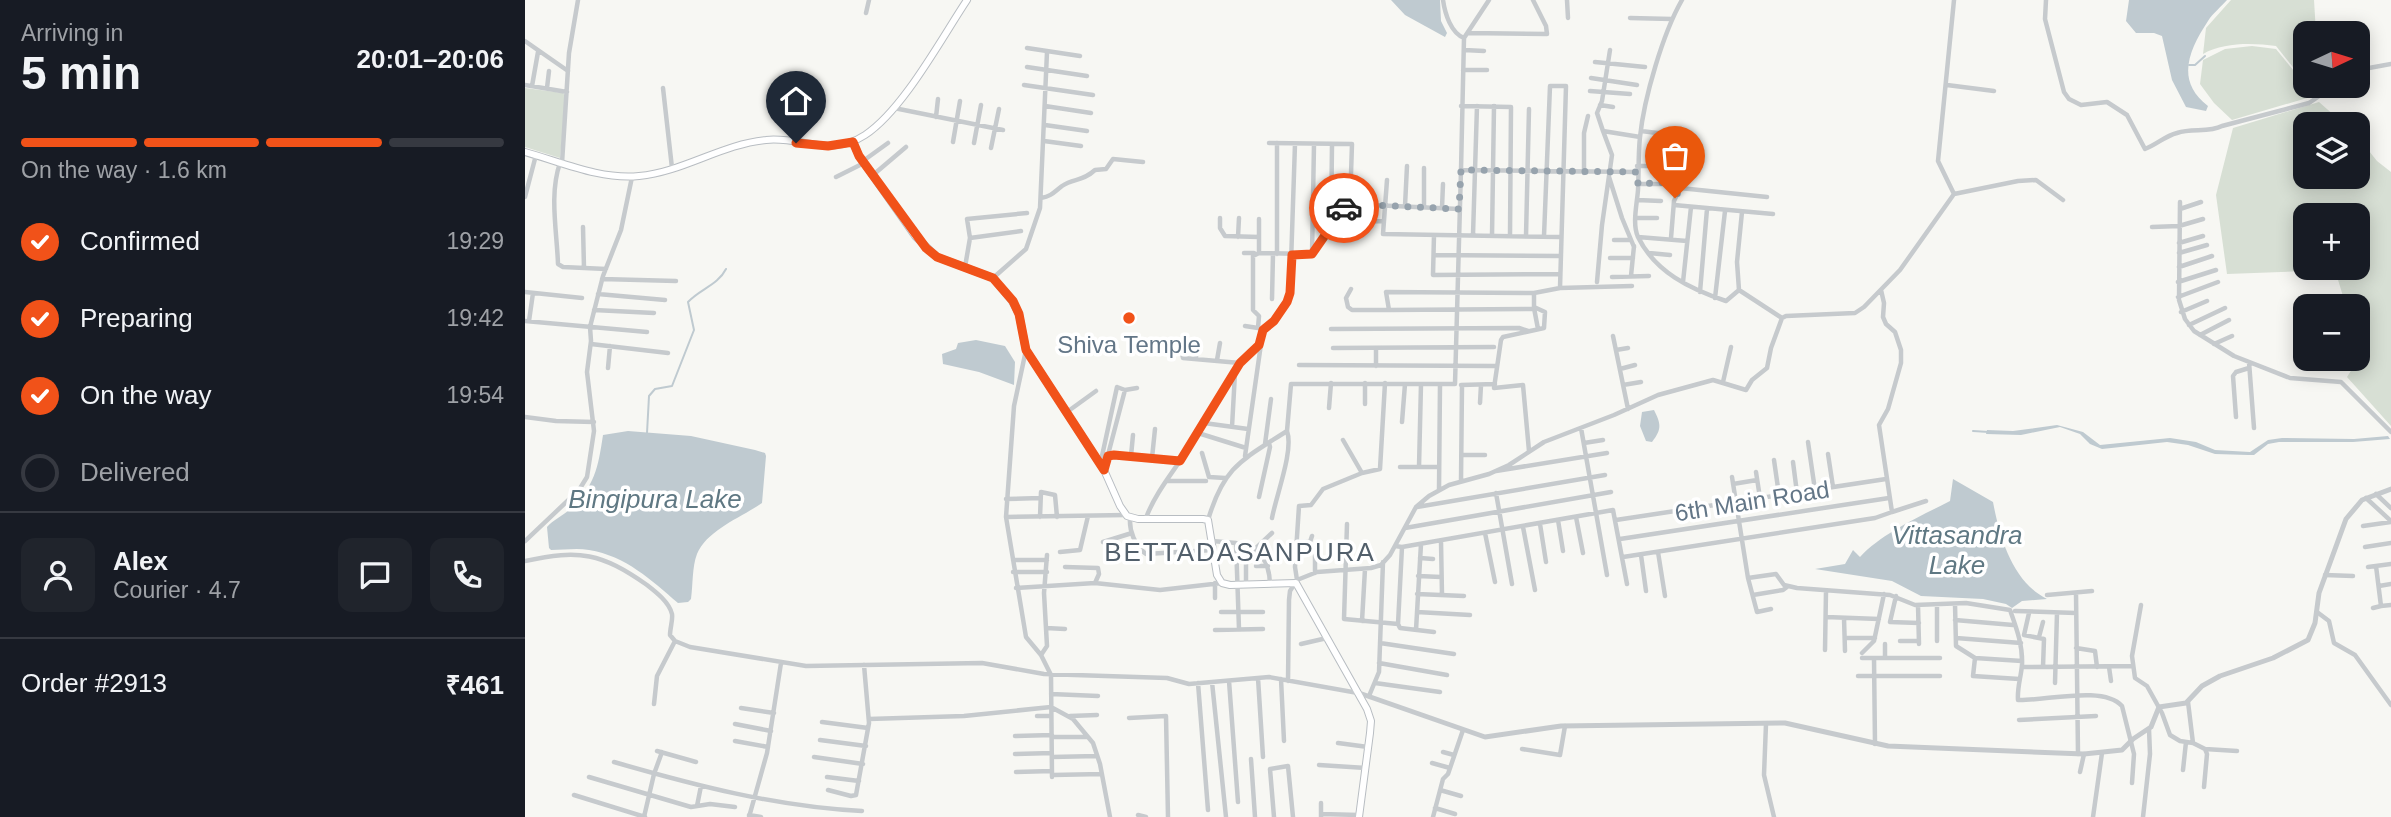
<!DOCTYPE html>
<meta charset="utf-8">
<style>
:root{--surface:#171b24;--page:#20242c;--text:#f1f3f6;--muted:#9ea1a6;--line:#363941;--accent:#f15219}
body{margin:0;font-family:Helvetica,sans-serif;background:var(--page);color:var(--text);height:100vh;display:flex;flex-direction:column;font-size:26px;white-space:nowrap}
*{box-sizing:border-box;margin:0}
p{font-size:23px;color:var(--muted)}
.icon{flex:none;width:38px;height:38px;fill:none;stroke:currentColor;stroke-width:2;stroke-linecap:round;stroke-linejoin:round}
.map{position:relative;flex:1;overflow:hidden}
.sheet{display:flex;flex-direction:column;background:var(--surface);width:525px}
.sheet>*{flex:none}
.needle{width:46px;rotate:86deg}
.buttons{position:absolute;left:1768px;top:21px;display:grid;gap:14px}
.buttons a{display:grid;place-items:center;width:77px;height:77px;border-radius:14px;background:var(--surface);box-shadow:0 4px 18px #0003;font-size:35px}
.pin{position:absolute;display:grid;place-items:center;width:60px;height:60px;color:#fff;margin:-72px -30px;border-radius:50% 50% 50% 0;rotate:-45deg;box-shadow:0 0 7px #0007}
.pin .icon{rotate:45deg}
.courier{position:absolute;display:grid;place-items:center;width:70px;height:70px;margin:-35px;border:5px solid #f15219;border-radius:50%;background:#fff;color:#222;box-shadow:0 2px 9px #0007}
.head em{font-style:normal;font-weight:700}
.head div{display:flex;flex-direction:column-reverse}
.head{display:flex;align-items:center;justify-content:space-between;height:119px;padding:0 21px}
h1{font-size:46px;font-weight:700;line-height:52px}
.bar{display:grid;grid-template-columns:repeat(4,1fr);gap:10px 7px;align-content:center;height:84px;padding:0 21px}
.bar i{height:9px;border-radius:5px;background:var(--line)}
.bar .active{background:var(--accent)}
.bar p{grid-column:span 4}
.line{display:flex;align-items:center;gap:18px;padding:0 21px;border-top:2px solid var(--line)}
.line div{flex:1}
.round{display:grid;place-items:center;flex:none;width:74px;height:74px;border-radius:14px;background:var(--page)}
ol{padding:0 21px;list-style:none}
li{display:flex;align-items:center;gap:21px;height:77px}
li p{margin-inline-start:auto}
li .icon{padding:7px;border-radius:50%;background:var(--accent);color:#fff;stroke-width:4}
li:last-child{color:var(--muted)}
li i{width:38px;height:38px;border:4px solid var(--line);border-radius:50%}
main{display:flex;flex:1;min-height:0}
.map>svg:first-child{display:block}
.green{fill:#d7dfd4;fill-rule:evenodd}
.water{fill:#bfcad0}
.lines{fill:none;stroke-linecap:round;stroke-linejoin:round}
.stream{stroke:#bfcad0;stroke-width:2}
.secondary-casing{stroke:#b8bdc2;stroke-width:8}
.minor{stroke:#c6cacd;stroke-width:4.5}
.tertiary{stroke:#c6cacd;stroke-width:5}
.secondary{stroke:#fff;stroke-width:6}
.done{stroke:#97a3ad;stroke-width:7;stroke-dasharray:0 12.6}
.route{stroke:#f15219;stroke-width:9}
.poi-dot{fill:#f15219;stroke:#fff;stroke-width:2.5}
.labels{text-anchor:middle;dominant-baseline:central;stroke-width:7;stroke-linejoin:round;paint-order:stroke}
.poi-label{font-size:24px;fill:#637687;stroke:#fff}
.street-label{font-size:24px;fill:#637687;stroke:#fff}
.water-label{font-size:26px;font-style:italic;fill:#5f7883;stroke:#fff}
.neighbourhood-label{font-size:26px;letter-spacing:2px;fill:#525f6b;stroke:#fff}
</style>
<main>
<section class="sheet">
<div class="head"><div><h1>5 min</h1><p>Arriving in</p></div><em>20:01–20:06</em></div>
<div class="bar"><i class="active"></i><i class="active"></i><i class="active"></i><i></i><p>On the way · 1.6 km</p></div>
<ol>
<li><svg class="icon" aria-label="check" viewBox="0 0 24 24"><path d="M5 12l5 5 9-10"/></svg>Confirmed<p>19:29</p></li>
<li><svg class="icon" aria-label="check" viewBox="0 0 24 24"><path d="M5 12l5 5 9-10"/></svg>Preparing<p>19:42</p></li>
<li><svg class="icon" aria-label="check" viewBox="0 0 24 24"><path d="M5 12l5 5 9-10"/></svg>On the way<p>19:54</p></li>
<li><i></i>Delivered</li>
</ol>
<div class="line" style="height:126px"><a class="round"><svg class="icon" aria-label="person" viewBox="0 0 24 24"><circle cx="12" cy="8" r="4"/><path d="M4 21q1-7 8-7t8 7"/></svg></a><div><b>Alex</b><p>Courier · 4.7</p></div><a class="round"><svg class="icon" aria-label="chat" viewBox="0 0 24 24"><path d="M4 5h16v11H9l-5 4z"/></svg></a><a class="round"><svg class="icon" aria-label="phone" viewBox="0 0 24 24"><path d="M5 4h4l2 5-3 2q2 4 5 5l2-3 5 2v4C11 20 4 13 5 4z"/></svg></a></div>
<div class="line" style="height:91px"><div>Order #2913</div><b>₹461</b></div>
</section>
<div class="map">
<svg width="1866" height="817" viewBox="0 0 1866 817">
<rect width="100%" height="100%" fill="#f7f7f3"/>
<path class="green" d="M1706 0H1789L1791 33H1780V82L1751 46C1728 43 1699 42 1678 54L1681 28Z
M1727 46 1751 49 1789 96 1707 120 1689 103 1675 84 1678 60 1700 49Z
M0 88 38 93 41 97 35 158 0 147Z
M1794 102 1819 124H1780V177H1832V136L1852 161 1866 172V426L1822 377 1836 355 1832 343V306H1821L1810 270 1702 274 1691 195 1708 128ZM1780 215H1832V268H1780Z"/>
<path class="water" d="M866 0H915L916 21 922 33 920 37 880 15Z
M1604 0H1702C1696 7 1688 13 1683 21 1664 50 1650 81 1683 106L1681 111 1661 107 1647 80 1637 36 1629 33H1611L1601 21Z
M451 340 480 346 490 362 489 385 454 372 418 364 417 354 431 349 433 343Z
M1129 410C1136 424 1137 429 1127 442L1121 441 1115 426 1117 412Z
M1532 425 1558 432 1575 445 1645 438 1671 442 1690 450 1725 452 1743 440 1757 438 1829 439 1863 436 1865 439 1828 442H1754L1743 444 1729 455H1723L1690 454 1663 445 1642 442 1577 449 1565 444 1555 434 1535 427 1496 435 1461 434 1462 430 1488 431Z
M103 431 166 436 230 450 240 453 241 456 237 503C217 517 182 530 172 554 167 567 168 585 166 599L163 602 153 603C126 580 101 556 64 550 52 548 39 550 26 550L24 548 22 527C28 520 37 516 44 510 70 486 73 468 78 435Z
M1428 479 1468 502C1475 539 1488 582 1522 599L1497 601 1487 608 1481 604 1458 599 1396 596 1367 581 1290 569 1320 564 1328 550 1335 557C1357 533 1396 516 1425 501Z"/>
<g class="lines">
<path class="stream" d="M1664 65H1670L1680 56
M1448 431 1464 432
M122 433 124 396 130 389 147 386 169 330 163 302C175 289 193 285 201 269"/>
<defs>
<path id="secondary" d="M328 142 334 156 390 236 412 257 468 278 487 301 494 314 501 350 579 470 595 506 602 516 613 519H678L683 520 692 575 697 583 705 585 771 583 842 709 846 721 845 733 834 817
M0 152C36 162 76 180 114 176 158 172 197 144 241 140 276 136 305 158 340 135 378 110 416 39 442 0"/>
</defs>
<use href="#secondary" class="secondary-casing"/>
<path class="minor" d="M918 0C920 14 926 33 939 38
M1042 0 1043 18
M1157 0C1138 33 1119 98 1115 137 1113 155 1114 172 1113 190 1112 204 1107 224 1113 237 1130 272 1165 289 1201 301L1214 290
M1521 0 1520 19 1539 92 1544 99 1556 105 1582 102 1602 115 1620 149C1631 145 1640 136 1652 133 1667 128 1684 133 1697 126L1784 103 1809 86
M341 13 344 0
M1105 18 1147 19
M943 33 1022 34 1021 26 1008 0
M0 41 43 71
M502 48 555 56
M939 50 959 51
M1085 50 1077 101 1072 113 1078 131 1115 137
M1070 62 1120 67
M502 67 562 76
M938 70H962
M1832 73 1844 68 1866 64
M1066 78 1112 85
M0 85 42 92
M499 85 568 95
M1422 85 1469 91
M7 86 13 52
M22 88 24 71
M138 88 147 168
M1065 91 1105 94
M1075 105 1088 107
M520 106 566 113
M936 106 986 107 985 236
M369 108 478 130
M411 117 413 99
M520 125 562 131
M1116 131 1149 135
M519 141 556 146
M428 142 435 101
M449 143 456 105
M744 143 827 144 825 204 934 209
M752 143V254
M466 148 474 109
M338 161 363 143
M35 163C24 194 32 232 33 264L38 267 81 269
M37 163 44 53 53 0
M1112 166H1137
M936 170 939 38 964 0
M1059 173V133L1063 116
M348 175 381 147
M311 177 339 163
M1084 177 1097 218 1109 247
M862 180 858 234 1036 237
M1113 184H1149L1155 188 1242 197
M1429 194 1413 161 1429 0
M0 197 11 155
M516 198C527 196 529 192 537 186 549 178 557 182 570 170L581 169 588 159 618 162
M1112 200 1136 201
M1655 202 1654 300 1660 319 1669 331 1709 356 1765 378 1816 382 1866 432
M1149 205 1248 214
M880 206 882 166
M899 207V168
M917 208 918 184
M1655 209 1676 202
M1217 212 1212 262 1214 290 1257 318
M695 218V228L700 236 734 237
M1111 218H1132
M834 222 859 221
M58 227 59 268
M806 227 807 144
M1627 227 1654 226 1678 219
M909 235 908 275 1035 274
M948 235 952 106
M967 236 969 106
M1001 236 1004 109
M713 237 714 218
M1113 237 1162 241
M445 238 496 231
M1146 238 1149 201 1155 188
M1089 240H1106
M1654 243 1678 236
M719 253H729
M734 253V219
M1124 253 1145 255
M1654 253 1682 245
M787 254 789 144
M909 255 1035 256
M1085 258H1108
M440 267 445 238 442 219 502 213
M1654 267 1687 256
M1106 276 1109 246
M1087 277 1124 276
M468 278 501 249 515 208 522 52
M77 279 151 281
M1072 282 1077 225 1087 155 1078 131
M1158 282 1166 207
M1653 282 1691 270
M1035 288 1107 286
M826 289 821 298 823 307 827 310H864
M0 292 57 298
M1175 292 1182 209
M73 294 140 300
M1653 297 1693 282
M1190 298 1200 211
M747 299 748 254
M1009 308 1013 329
M1009 309 864 310 861 292 1009 293
M69 310 129 313
M1656 312 1682 301
M0 321 122 332
M4 321 8 293
M1664 325 1700 308
M720 326 733 328
M806 329 994 328 1003 331
M738 330C750 320 760 308 765 293L770 144
M1675 335 1704 320
M1088 336 1103 409
M671 343V358
M66 344 143 353
M1689 344 1707 336
M656 348 658 358 715 363
M808 348 969 347
M851 348V366
M501 350 489 406 481 517 501 637 516 655 526 675 527 777
M1091 350 1103 348
M692 360 695 343
M1724 362 1729 428
M774 365 970 366
M83 368 85 346
M1095 369 1110 365
M1198 382 1206 347
M936 385 970 384
M1098 385 1116 382
M955 403 956 385
M840 404V383
M804 408 806 383
M542 412 571 391
M0 417 31 421 69 422
M1711 417 1708 376 1711 372 1724 368
M877 422 880 384
M679 423 723 429
M707 427 710 373
M1056 428 1082 575
M673 433 721 448
M818 440 837 473
M1283 442 1290 490
M1059 443 1078 440
M740 444 746 399
M1004 451 998 385 969 388 976 340 978 337 1019 328 1020 312 1009 307V293L1035 288 1041 86H1025L1019 236
M677 453 684 477 700 478
M1303 454 1308 487
M937 455H960
M583 456 655 461
M606 456 608 435
M720 456 738 330 733 328 734 316 728 310V256L734 253 787 254 825 198
M627 458 630 429
M1249 460 1254 495
M574 461 577 456 592 387 600 390 612 388
M1268 462 1272 493
M875 467H914
M894 467 896 384
M579 470 600 390
M971 471 1082 453
M1231 472 1235 498
M1207 477 1223 578 1232 612 1246 609
M643 481H681
M936 481 937 385
M1208 484 1232 480
M914 490 915 384H930L936 170 1112 172
M971 493 987 584
M1851 494 1866 508
M734 497 745 447 744 443
M1841 498 1866 521
M481 499 515 498
M892 507 1080 475
M1367 512 1401 501
M481 517 601 515
M515 517 516 492 530 495 532 517
M605 517C604 531 610 546 621 554L688 550
M1051 517 1058 553
M621 518C630 493 649 471 663 449 685 414 704 372 734 345
M747 518C751 496 769 450 762 431L766 384H915
M683 520C699 466 717 460 762 431
M1033 520 1038 551
M1091 520 1361 479
M822 524 819 619 873 624 877 547
M1015 524 1021 562
M1838 526 1866 522
M998 527 1010 590
M880 528 1086 492
M960 533 970 582
M1095 539 1364 498
M0 541 54 490 62 477 69 431 62 372 66 341 65 327 78 276 96 230 107 177
M687 541 711 543 714 629
M916 541 917 595
M578 542 607 533
M773 542H785L787 536
M711 543C735 552 744 557 745 584
M870 546 877 547 1088 510 1102 584
M1840 547 1866 543
M729 550 747 533
M535 552 555 550 563 516
M1133 552 1140 596
M1116 555 1121 591
M1098 557 1350 518 1367 512 1354 425 1363 409 1376 363V350L1370 332 1361 324 1358 317 1359 303 1356 290
M895 558 908 559
M488 560H522
M0 561C55 549 76 553 122 585 131 592 144 602 147 614 148 620 145 628 145 635L150 641 165 647 281 666 457 663 519 674 642 678 664 684 744 677 833 693
M731 566H743
M1851 566 1856 606 1866 605
M540 567 573 568 574 574 570 583
M1843 567 1866 564
M488 572H522
M790 573V556
M1800 575 1828 576
M893 576 916 577
M1223 578 1251 574 1259 585 1272 588 1365 595 1390 605 1441 603 1485 610C1491 627 1498 645 1497 665 1496 677 1492 688 1493 700 1521 701 1578 685 1597 706L1609 754 1607 783
M772 580 792 572 846 568 856 565 865 555 891 507 904 496 924 485 964 474 984 465 1019 442 1089 415 1133 395 1188 380 1221 390 1227 380 1242 368 1246 348 1257 318 1261 316 1330 313 1339 307 1375 270 1429 194 1493 181 1511 180 1538 200
M690 583V598
M721 584V547
M1854 586 1866 584
M491 588 570 583 635 590 697 583
M1551 593 1553 754
M892 594 939 596
M1228 595 1258 590 1262 587
M1522 595 1567 591
M1371 596 1365 622 1394 623
M1430 604 1431 646 1450 658 1497 661
M1393 605 1394 644
M1412 605V641
M1616 605 1607 656 1610 678 1622 686 1637 713 1645 735 1655 741 1668 743
M1848 608 1856 606
M1490 611 1551 613
M696 612H738
M892 612 945 615
M1792 612 1804 621 1809 643 1830 655 1866 705
M1504 613 1499 635 1519 639 1518 667
M1301 617 1354 619
M1319 618 1320 651
M1430 620 1488 625
M837 621 840 569
M873 624 875 628 909 632
M521 628 540 629
M690 630 738 629
M891 630 896 544
M1514 637 1518 622
M1320 638H1350
M1431 638 1496 643
M1375 641H1394
M855 643 929 654
M776 644 802 638
M1360 644V658
M1551 648 1570 651 1572 667
M1300 650 1301 591
M1337 653 1349 641 1359 594
M516 655 522 646 519 593 522 555
M1337 658H1415
M1349 658 1350 744
M1450 658 1448 676 1494 679
M854 663 922 675
M1497 667 1608 666
M1584 667 1586 681
M1333 676H1415
M733 678 738 757
M756 679 759 741
M704 681 713 802
M763 681 764 600 765 591 772 580 770 567 774 506 786 505 798 489 837 473 855 469 860 383
M687 682 701 817
M673 683 683 810
M850 683 915 692
M1530 683 1532 613
M526 694 573 696
M844 696 854 672 858 562
M1663 702 1668 743 1680 749 1682 754 1679 787
M129 704 132 676 150 641
M216 708 249 713
M512 716H526
M545 716 572 715
M604 718 641 716 643 817
M344 719 439 716 526 707 548 719 568 743 575 764 585 817
M1494 720 1571 716
M297 722 343 728
M210 724 246 731
M1241 724 1239 775 1249 817
M490 736 527 735
M527 737H563
M295 740 341 746
M210 741 243 747
M813 743 843 747
M997 749 1035 755 1040 726
M1680 749 1712 751
M132 751 171 762
M918 752 929 755
M490 754 527 753
M289 757 338 764
M527 757 572 756
M726 759 730 817
M89 762C169 785 252 807 337 811
M907 763 925 768
M794 765 841 768
M1658 770 1661 742
M491 772 527 771
M1555 772 1559 754
M528 775 577 774
M64 777 166 807 185 804 210 807
M302 777 334 781
M303 790 326 796 331 795 344 723 339 665
M915 790 936 796
M49 795 120 817
M796 803V817
M172 806 176 786
M910 808 930 814
M796 814 834 815
M224 815 236 817
M613 815 621 817
M119 817 129 774 137 752
M224 817 242 753 256 663
M749 817 745 769 763 766 768 817
M908 817 918 779 923 774 938 730
M1568 817 1577 753
M1618 817 1625 754 1624 729"/>
<path class="tertiary" d="M834 693 960 737 1036 726 1260 723 1363 746 1559 754 1597 750 1608 739 1626 727 1634 707 1661 703 1677 686 1695 676 1748 658 1783 640 1790 623 1794 593 1821 519 1837 500 1866 489"/>
<use href="#secondary" class="secondary"/>
</g>
<g class="lines">
<path class="done" d="M819 208 825 198V204L934 209 936 170 1112 172 1113 184C1126 184 1145 179 1155 188L1150 198"/>
<path class="route" d="M271 143 303 146 328 142 334 156 401 248 412 257 468 278 488 301 494 314 501 350 579 470 583 456 589 455 655 461 715 363 734 345 738 330 749 321 762 302 765 293 767 255 787 254 819 208"/>
</g>
<circle class="poi-dot" cx="604" cy="318" r="7"/>
<g class="labels">
<g class="poi-label">
<text x="604" y="344">Shiva Temple</text>
</g>
<g class="street-label">
<text transform="translate(1227 501) rotate(-9)">6th Main Road</text>
</g>
<g class="water-label">
<text x="130" y="499">Bingipura Lake</text>
<text x="1432" y="535">Vittasandra<tspan x="1432" dy="30">Lake</tspan></text>
</g>
<g class="neighbourhood-label">
<text x="715" y="552">BETTADASANPURA</text>
</g>
</g>
</svg>
<div class="buttons">
<a><svg class="needle" viewBox="-14 -14 28 28"><path d="M0-13l5 13h-10z" fill="#e53935"/><path d="M0 13l5-13h-10z" fill="#9ea1a6"/></svg></a>
<a><svg class="icon" aria-label="layers" viewBox="0 0 24 24"><path d="M12 4l9 5-9 5-9-5zM3 14l9 5 9-5"/></svg></a>
<a>+</a>
<a>−</a>
</div>
<div class="pin" style="left:1150px;top:198px;background:#ea580c"><svg class="icon" aria-label="bag" viewBox="0 0 24 24"><path d="M5 8h14l-1 12H6zM9 8a3 3 0 0 1 6 0"/></svg></div>
<div class="pin" style="left:271px;top:143px;background:#1f2937"><svg class="icon" aria-label="home" viewBox="0 0 24 24"><path d="M3 11l9-7 9 7M6 9v11h12V9"/></svg></div>
<div class="courier" style="left:819px;top:208px"><svg class="icon" aria-label="car" viewBox="0 0 24 24"><path d="M5 17H2v-5l4-1 3-4h7l3 4 3 1v5h-3M9 17h6M6 11h13"/><circle cx="7" cy="17" r="2"/><circle cx="17" cy="17" r="2"/></svg></div>
</div>
</main>
